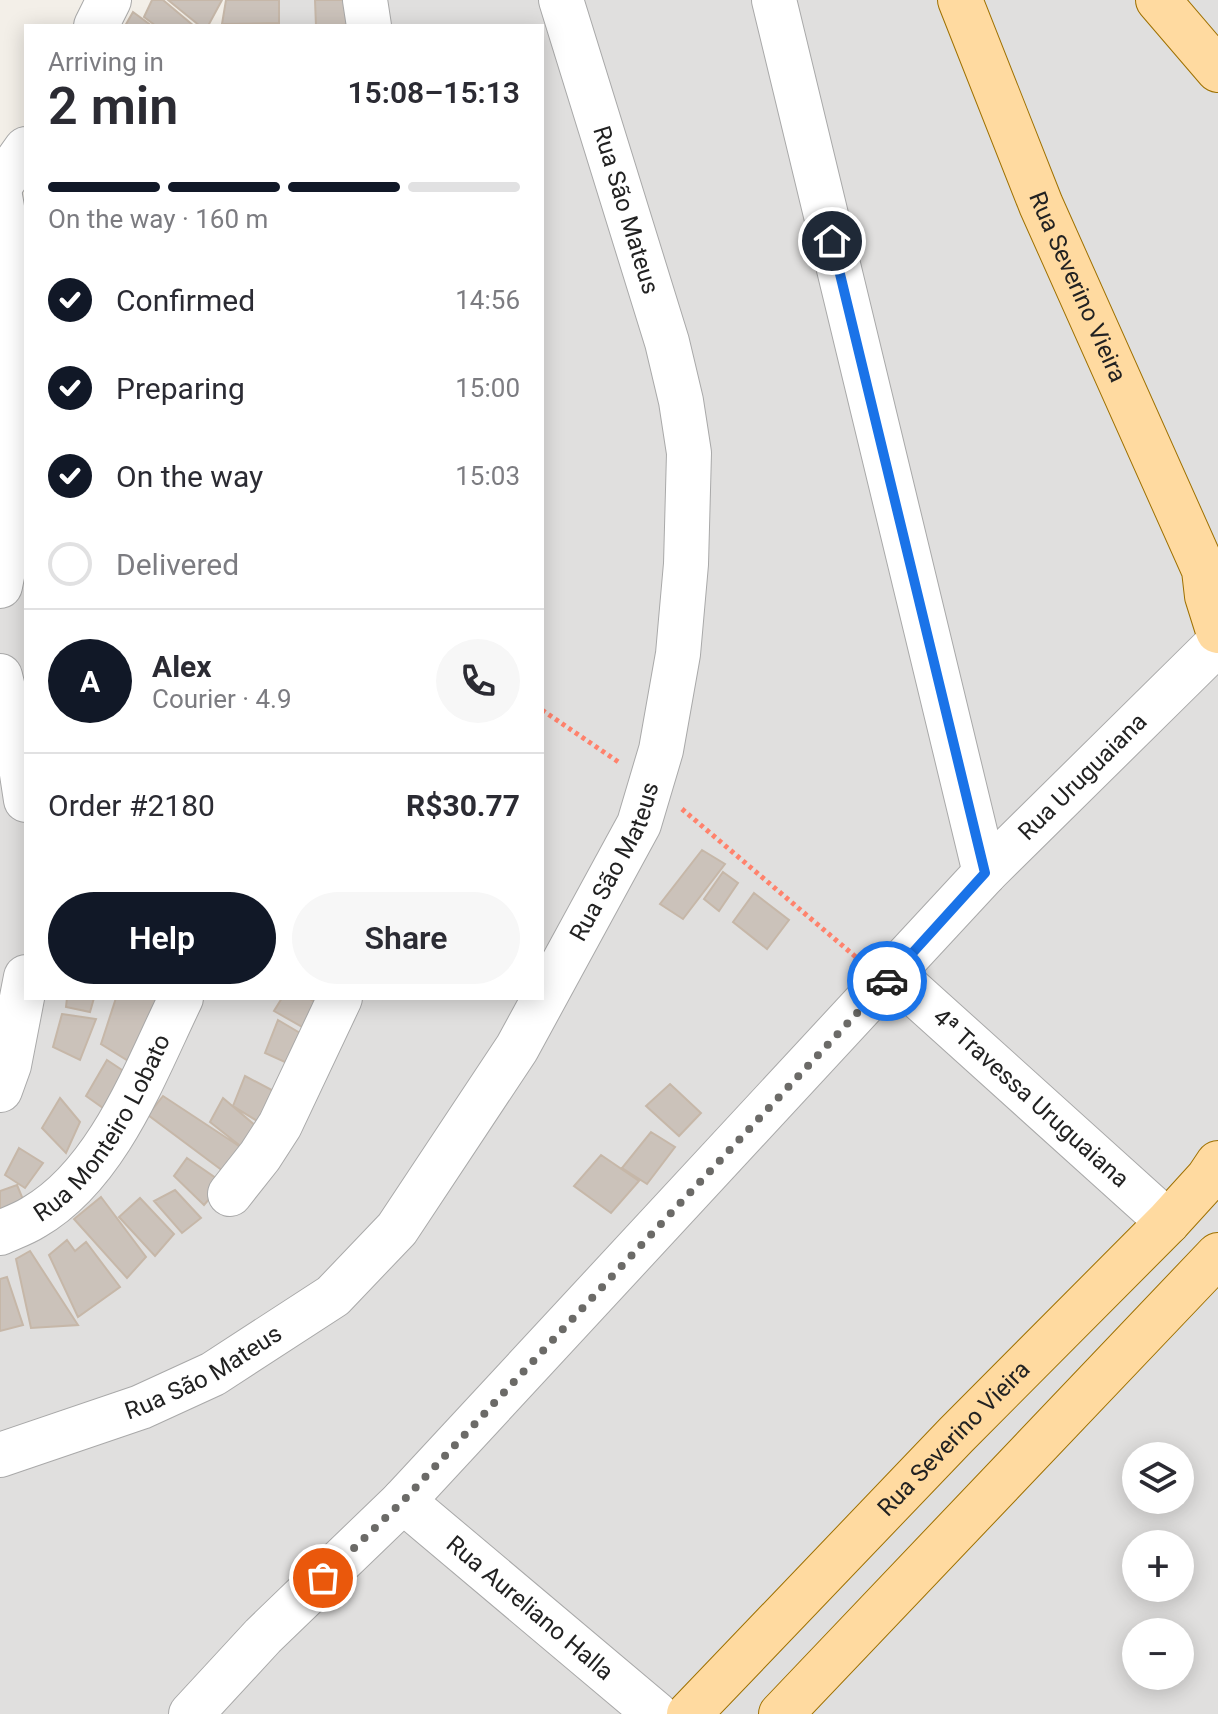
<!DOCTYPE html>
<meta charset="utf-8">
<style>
:root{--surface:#fff;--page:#f7f7f7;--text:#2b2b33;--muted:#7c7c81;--line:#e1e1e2;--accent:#111827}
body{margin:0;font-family:Roboto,sans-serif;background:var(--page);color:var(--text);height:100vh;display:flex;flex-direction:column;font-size:30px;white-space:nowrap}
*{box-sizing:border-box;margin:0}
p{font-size:26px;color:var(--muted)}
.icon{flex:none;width:44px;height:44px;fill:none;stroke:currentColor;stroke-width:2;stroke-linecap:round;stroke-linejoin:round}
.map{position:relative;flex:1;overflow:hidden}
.panel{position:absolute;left:24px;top:24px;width:520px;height:976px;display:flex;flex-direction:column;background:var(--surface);border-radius:0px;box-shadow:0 4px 20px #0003}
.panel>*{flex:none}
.buttons{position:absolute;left:1122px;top:1442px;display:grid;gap:16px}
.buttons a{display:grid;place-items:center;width:72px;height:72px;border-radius:50%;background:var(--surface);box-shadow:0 4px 20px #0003;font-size:40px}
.pin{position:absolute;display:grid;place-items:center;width:68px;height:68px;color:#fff;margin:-34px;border:4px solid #fff;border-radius:50%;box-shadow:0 2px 8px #0007}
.courier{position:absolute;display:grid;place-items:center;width:80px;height:80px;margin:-40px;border:6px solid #1a73e8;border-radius:50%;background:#fff;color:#222;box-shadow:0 2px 10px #0007}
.overview em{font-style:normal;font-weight:600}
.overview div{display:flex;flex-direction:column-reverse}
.overview{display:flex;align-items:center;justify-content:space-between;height:136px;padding:0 24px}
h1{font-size:52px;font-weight:600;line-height:60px}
.bar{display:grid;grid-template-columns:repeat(4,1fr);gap:12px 8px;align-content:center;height:96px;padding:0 24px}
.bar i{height:10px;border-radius:6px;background:var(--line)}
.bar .active{background:var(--accent)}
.bar p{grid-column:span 4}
.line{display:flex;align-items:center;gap:20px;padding:0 24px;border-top:2px solid var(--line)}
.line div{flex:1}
.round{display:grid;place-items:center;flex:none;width:84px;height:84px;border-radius:42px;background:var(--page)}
ol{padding:0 24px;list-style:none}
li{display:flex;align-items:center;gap:24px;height:88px}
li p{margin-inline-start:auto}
li .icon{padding:8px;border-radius:50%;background:var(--accent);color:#fff;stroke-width:4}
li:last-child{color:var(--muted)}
li i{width:44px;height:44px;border:4px solid var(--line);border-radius:50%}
.action{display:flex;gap:16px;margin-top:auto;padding:16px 24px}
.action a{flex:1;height:92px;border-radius:48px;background:var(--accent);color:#fff;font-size:32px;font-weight:600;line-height:92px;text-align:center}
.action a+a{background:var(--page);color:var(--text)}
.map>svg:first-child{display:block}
.residential{fill:#e0dfde;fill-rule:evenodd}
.building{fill:#cbc2ba;stroke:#c6b7a8;stroke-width:2}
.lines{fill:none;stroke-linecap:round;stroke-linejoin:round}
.minor-casing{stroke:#a9a9a9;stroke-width:46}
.major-casing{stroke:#9f7100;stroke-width:46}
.path{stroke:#ff826c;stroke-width:5;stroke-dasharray:4 4;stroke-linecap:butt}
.minor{stroke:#fff;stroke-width:44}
.major{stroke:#ffdaa0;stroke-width:44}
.done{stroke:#6b6a67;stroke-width:8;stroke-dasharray:0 14.4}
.route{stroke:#1a73e8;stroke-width:10}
.labels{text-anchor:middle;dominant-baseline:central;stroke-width:8;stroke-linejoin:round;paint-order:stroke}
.street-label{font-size:24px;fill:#222;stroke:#fff}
</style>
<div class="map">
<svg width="1218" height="1714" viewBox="0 0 1218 1714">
<rect width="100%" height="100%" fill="#f3efe8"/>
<path class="residential" d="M274 0H1218V1714H0V382L26 346V998H542V26H256ZM1136 1456H1180V1500H1136ZM1136 1544H1180V1588H1136ZM1136 1632H1180V1676H1136Z"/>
<path class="building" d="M152 0H163L194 26H156L144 17Z
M168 0H222L208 26H200Z
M226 0H279V23L222 24Z
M315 0H360L364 24 316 26Z
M133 12 152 26H125Z
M702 850 725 864 683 919 660 904Z
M723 872 738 883 719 911 704 899Z
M754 893 789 920 767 949 733 922Z
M67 998H94L90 1012 66 1007Z
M116 998H166L138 1067 101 1044Z
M282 998H308L325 1007 313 1033 274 1011Z
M62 1014 96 1019 80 1060 53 1047Z
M278 1020 310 1039 298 1068 265 1053Z
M107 1060 137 1080 113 1115 86 1096Z
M245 1076 283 1096 267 1127 233 1106Z
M670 1084 701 1113 679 1136 646 1106Z
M163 1096 248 1152 235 1180 148 1115Z
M60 1098 80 1122 66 1153 42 1128Z
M223 1098 264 1133 248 1152 210 1122Z
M651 1132 675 1147 647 1184 622 1168Z
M19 1148 43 1163 25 1188 5 1175Z
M601 1155 639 1181 611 1213 574 1186Z
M187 1158 223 1183 204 1205 174 1176Z
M17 1185 29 1214 0 1227V1191Z
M175 1190 201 1218 182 1233 154 1201Z
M101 1197 146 1257 127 1278 74 1219Z
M140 1198 174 1234 155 1256 119 1217Z
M67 1240 75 1251 86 1242 120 1287 78 1317 49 1255Z
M30 1251 78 1325 31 1328 16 1259Z
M7 1277 23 1325 0 1331V1279Z"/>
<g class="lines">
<defs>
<g id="minor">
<path d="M365 0 369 26"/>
<path d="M774 0 985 873"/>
<path d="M96 26 109 0"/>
<path d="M0 185 26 149"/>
<path d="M0 196 11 260 16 366 6 556 0 586"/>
<path d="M0 676 19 754 26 800"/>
<path d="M893 974 1168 1222"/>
<path d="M0 1090 9 1065 26 977"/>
<path d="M230 1194 260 1156 280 1125 340 998"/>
<path id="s1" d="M0 1233C11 1228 23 1224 34 1217 108 1174 145 1072 181 998"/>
<path id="s2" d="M0 1455 141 1407 213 1374 333 1296 397 1229 517 1048 639 824 661 750 678 654 686 564 689 453 681 401 667 342 561 0"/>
<path id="s3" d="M403 1501 656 1714"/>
<path id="s4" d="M191 1714 263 1636 403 1501 985 873 1218 643"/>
</g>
<g id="major">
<path id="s5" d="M960 0 1041 205 1204 570 1207 596 1218 631"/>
<path d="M1158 0 1218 70"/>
<path id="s6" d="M689 1714 956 1435 1168 1222 1208 1178 1218 1163"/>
<path d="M781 1714 1218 1255"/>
</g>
</defs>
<use href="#minor" class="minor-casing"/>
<use href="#major" class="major-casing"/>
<path class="path" d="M542 710 620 763
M682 809 857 958"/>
<use href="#minor" class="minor"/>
<use href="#major" class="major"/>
</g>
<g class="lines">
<path class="done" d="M323 1578 403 1501 887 981"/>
<path class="route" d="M832 241 985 873 887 981"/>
</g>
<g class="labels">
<g class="street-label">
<text transform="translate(626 210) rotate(73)">Rua São Mateus</text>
<text stroke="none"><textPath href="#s5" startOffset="310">Rua Severino Vieira</textPath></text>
<text stroke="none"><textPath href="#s4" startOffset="1294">Rua Uruguaiana</textPath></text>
<text stroke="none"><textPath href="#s2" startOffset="892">Rua São Mateus</textPath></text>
<text transform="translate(1031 1098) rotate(42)">4ª Travessa Uruguaiana</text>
<text stroke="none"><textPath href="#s1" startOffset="152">Rua Monteiro Lobato</textPath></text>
<text stroke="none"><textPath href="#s2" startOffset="220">Rua São Mateus</textPath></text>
<text stroke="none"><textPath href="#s6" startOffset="382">Rua Severino Vieira</textPath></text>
<text stroke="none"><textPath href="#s3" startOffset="166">Rua Aureliano Halla</textPath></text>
</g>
</g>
</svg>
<div class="buttons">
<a><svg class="icon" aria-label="layers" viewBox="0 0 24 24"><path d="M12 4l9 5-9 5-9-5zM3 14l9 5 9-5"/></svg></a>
<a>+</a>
<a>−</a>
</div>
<div class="pin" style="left:323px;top:1578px;background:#ea580c"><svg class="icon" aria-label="bag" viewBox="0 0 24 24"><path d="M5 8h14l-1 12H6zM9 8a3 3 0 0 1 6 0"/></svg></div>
<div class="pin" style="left:832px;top:241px;background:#1f2937"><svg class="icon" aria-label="home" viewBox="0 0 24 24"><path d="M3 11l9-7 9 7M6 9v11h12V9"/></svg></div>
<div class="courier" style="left:887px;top:981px"><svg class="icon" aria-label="car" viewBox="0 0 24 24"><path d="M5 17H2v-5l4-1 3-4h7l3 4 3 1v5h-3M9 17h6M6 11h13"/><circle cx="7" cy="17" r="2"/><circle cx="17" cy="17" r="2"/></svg></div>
<section class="panel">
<div class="overview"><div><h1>2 min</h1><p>Arriving in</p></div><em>15:08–15:13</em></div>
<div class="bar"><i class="active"></i><i class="active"></i><i class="active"></i><i></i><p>On the way · 160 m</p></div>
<ol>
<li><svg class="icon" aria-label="check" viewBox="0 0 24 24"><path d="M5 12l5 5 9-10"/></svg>Confirmed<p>14:56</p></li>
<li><svg class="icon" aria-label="check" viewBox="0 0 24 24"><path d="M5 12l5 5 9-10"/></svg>Preparing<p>15:00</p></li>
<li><svg class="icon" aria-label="check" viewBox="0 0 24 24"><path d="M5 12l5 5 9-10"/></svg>On the way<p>15:03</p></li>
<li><i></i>Delivered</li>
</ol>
<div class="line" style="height:144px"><b class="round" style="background:var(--accent);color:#fff">A</b><div><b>Alex</b><p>Courier · 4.9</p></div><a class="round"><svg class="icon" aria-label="phone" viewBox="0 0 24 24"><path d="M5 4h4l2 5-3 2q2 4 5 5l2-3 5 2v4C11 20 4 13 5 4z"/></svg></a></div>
<div class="line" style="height:104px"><div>Order #2180</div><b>R$30.77</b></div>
<div class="action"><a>Help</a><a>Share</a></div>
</section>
</div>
